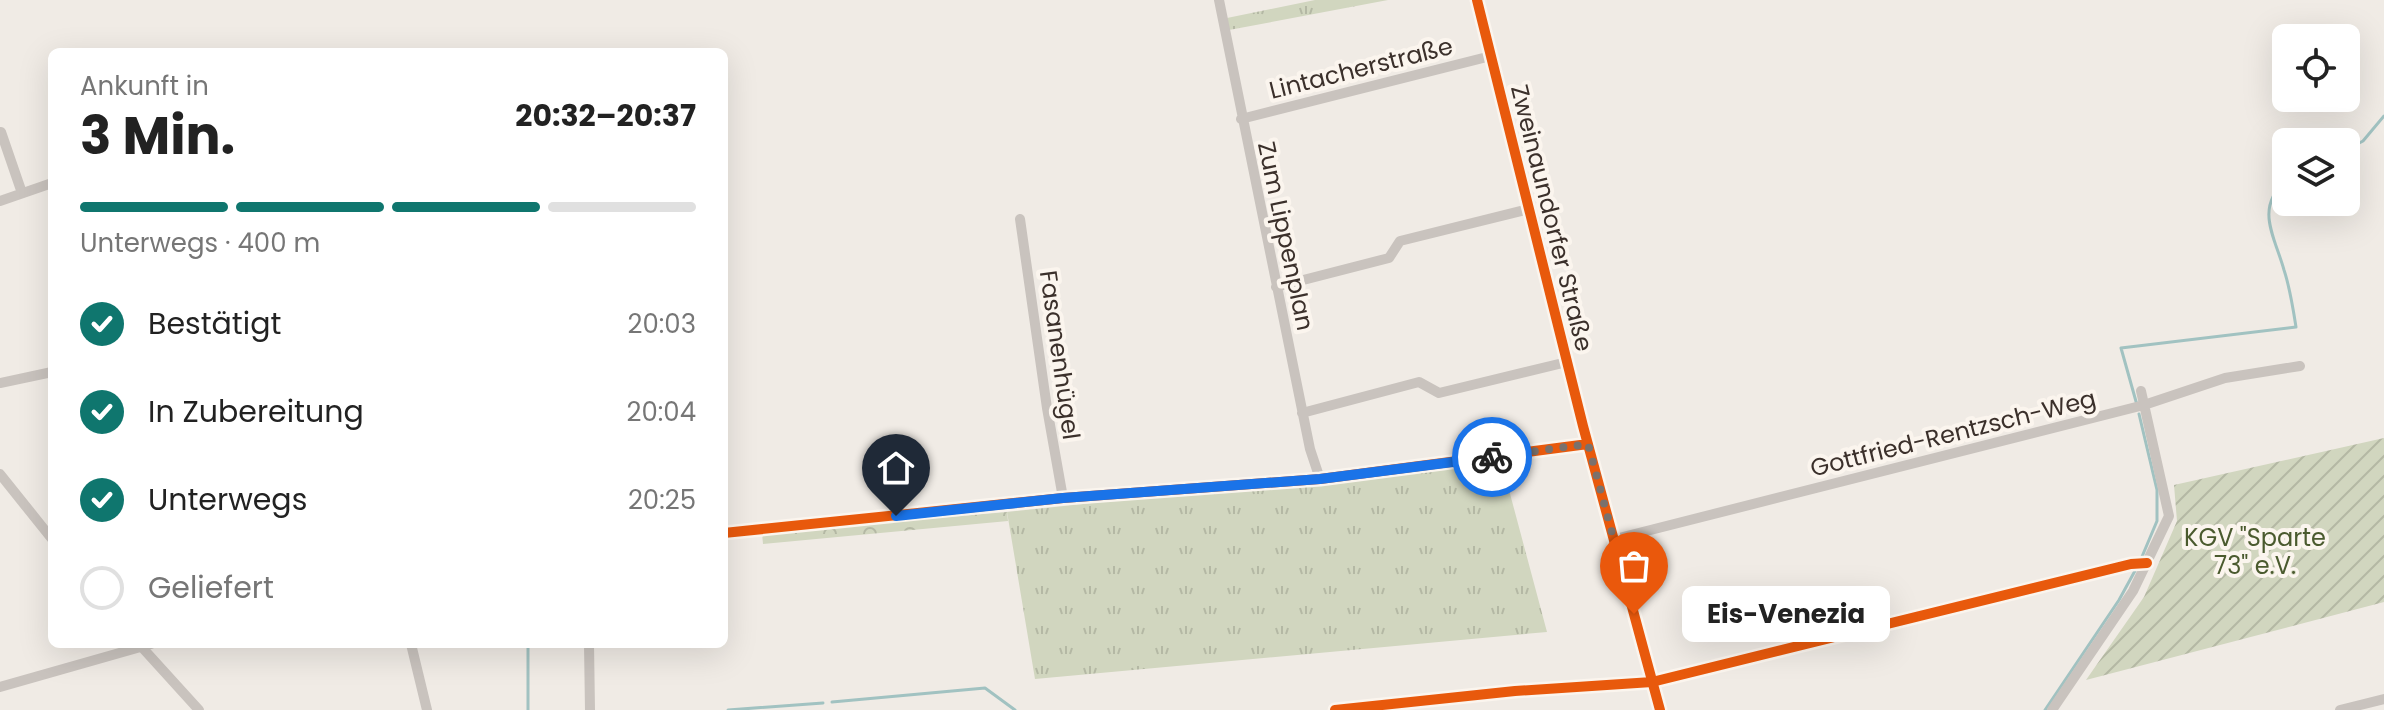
<!DOCTYPE html>
<html lang="de">
<meta charset="utf-8">
<style>
:root{--surface:#fff;--page:#f6f6f6;--text:#222;--muted:#767676;--line:#e0e0e0;--accent:#0f766e}
body{margin:0;font-family:Poppins,sans-serif;background:var(--page);color:var(--text);height:100vh;display:flex;flex-direction:column;font-size:30px;white-space:nowrap}
*{box-sizing:border-box;margin:0}
p{font-size:26px;color:var(--muted)}
.icon{flex:none;width:44px;height:44px;fill:none;stroke:currentColor;stroke-width:2;stroke-linecap:round;stroke-linejoin:round}
.map{position:relative;flex:1;overflow:hidden}
.sheet{position:absolute;left:48px;top:48px;width:680px;height:600px;display:flex;flex-direction:column;background:var(--surface);border-radius:12px;box-shadow:0 8px 32px #0002}
.sheet>*{flex:none}
.fabs{position:absolute;left:2272px;top:24px;display:grid;gap:16px}
.fabs a{display:grid;place-items:center;width:88px;height:88px;border-radius:12px;background:var(--surface);box-shadow:0 8px 32px #0002;font-size:40px}
.pin{position:absolute;display:grid;place-items:center;width:68px;height:68px;color:#fff;margin:-82px -34px;border-radius:50% 50% 50% 0;rotate:-45deg;box-shadow:0 0 8px #0007}
.pin .icon{rotate:45deg}
.courier{position:absolute;display:grid;place-items:center;width:80px;height:80px;margin:-40px;border:6px solid #1a73e8;border-radius:50%;background:#fff;color:#222;box-shadow:0 2px 10px #0007}
.bubble{position:absolute;height:56px;border-radius:12px;background:var(--surface);box-shadow:0 8px 32px #0002;font-size:26px;font-weight:700;line-height:56px;text-align:center}
.head em{font-style:normal;font-weight:700}
.head div{display:flex;flex-direction:column-reverse}
.head{display:flex;align-items:center;justify-content:space-between;height:136px;padding:0 32px}
h1{font-size:52px;font-weight:700;line-height:60px}
.bar{display:grid;grid-template-columns:repeat(4,1fr);gap:12px 8px;align-content:center;height:96px;padding:0 32px}
.bar i{height:10px;border-radius:6px;background:var(--line)}
.bar .current{background:var(--accent)}
.bar p{grid-column:span 4}
ol{padding:0 32px;list-style:none}
li{display:flex;align-items:center;gap:24px;height:88px}
li p{margin-inline-start:auto}
li .icon{padding:8px;border-radius:50%;background:var(--accent);color:#fff;stroke-width:4}
li:last-child{color:var(--muted)}
li i{width:44px;height:44px;border:4px solid var(--line);border-radius:50%}
.map>svg:first-child{display:block}
.grass{fill:url(#grass-tufts)}
.forest{fill:url(#forest-crowns)}
.garden{fill:url(#garden-furrows)}
.lines{fill:none;stroke-linecap:round;stroke-linejoin:round}
.stream{stroke:#a1c2c1;stroke-width:3}
.minor{stroke:#c9c3be;stroke-width:10}
.cycleway-casing{stroke:#fbf5ee;stroke-width:15}
.cycleway{stroke:#e8590c;stroke-width:10}
.done{stroke:#7a716c;stroke-width:8;stroke-dasharray:0 14.4}
.route{stroke:#1a73e8;stroke-width:10}
.labels{text-anchor:middle;dominant-baseline:central;stroke-width:8;stroke-linejoin:round;paint-order:stroke}
.street-label{font-size:24px;fill:#3b302b;stroke:#fbf5ee}
.park-label{font-size:24px;fill:#4a5a2e;stroke:#fbf5ee}
</style>
<div class="map">
<svg width="2384" height="710" viewBox="0 0 2384 710">
<defs>
<pattern id="grass-tufts" width="24" height="20" patternUnits="userSpaceOnUse" patternTransform="scale(2)"><rect width="24" height="20" fill="#d1d6bf"/><path d="M3 7l-1-3M5 7V3M7 7l1-3M15 17l-1-3M17 17v-4M19 17l1-3" fill="none" stroke="#b4b8a4"/></pattern>
<pattern id="forest-crowns" width="20" height="18" patternUnits="userSpaceOnUse" patternTransform="scale(2)"><rect width="20" height="18" fill="#d1d6bf"/><path d="M2 6a3 3 0 1 1 6 0M12 15a3 3 0 1 1 6 0" fill="none" stroke="#b4b8a4"/></pattern>
<pattern id="garden-furrows" width="10" height="10" patternUnits="userSpaceOnUse" patternTransform="scale(2)"><rect width="10" height="10" fill="#d1d6bf"/><path d="M-1 1l2-2M0 10L10 0M9 11l2-2" fill="none" stroke="#b4b8a4"/></pattern>
</defs>
<rect width="100%" height="100%" fill="#f0ebe5"/>
<path class="grass" d="M1315 0H1388L1229 30 1227 18Z
M1501 460 1547 632 1035 679 1007 512Z"/>
<path class="forest" d="M1007 512 1008 521 763 544 762 533Z"/>
<path class="garden" d="M2384 438V602L2086 680 2144 597 2177 521 2174 485Z"/>
<g class="lines">
<path class="stream" d="M2346 150 2363 141 2384 116
M2137 405 2121 348 2296 327C2293 308 2290 288 2284 270 2275 237 2254 208 2286 181
M2139 414 2157 490V521L2141 559
M528 644V710
M832 702 985 688 1015 710
M728 710 823 703
M2045 710 2119 600 2136 569"/>
<path class="minor" d="M1219 0 1310 449 1320 479
M1477 0 1583 426 1660 710
M1241 119 1491 56
M1 132 22 193
M0 201 52 183
M1020 219 1047 408 1063 498
M1276 287 1389 258 1400 241 1529 209
M0 383 52 372
M1302 413 1419 382 1439 393 1567 362
M0 474 52 539
M724 533 1063 498 1320 479 1588 444
M1615 539 2144 405 2225 378 2300 366
M139 644 199 710
M411 644 427 710
M589 644 590 710
M0 687 151 644
M1335 710 1515 691 1652 682 2131 564 2147 563
M2052 710 2133 591 2169 516 2141 391
M2340 710 2384 699"/>
<defs>
<path id="cycleway" d="M1477 0 1583 426 1660 710
M724 533 1063 498 1320 479 1588 444
M1335 710 1515 691 1652 682 2131 564 2147 563"/>
</defs>
<use href="#cycleway" class="cycleway-casing"/>
<use href="#cycleway" class="cycleway"/>
</g>
<g class="lines">
<path class="done" d="M1492 457 1588 444 1634 614"/>
<path class="route" d="M896 516 1063 498 1320 479 1492 457"/>
</g>
<g class="labels">
<g class="street-label">
<text transform="translate(1361 68) rotate(-14)">Lintacherstraße</text>
<text transform="translate(1552 218) rotate(76)">Zweinaundorfer Straße</text>
<text transform="translate(1286 236) rotate(78)">Zum Lippenplan</text>
<text transform="translate(1060 355) rotate(82)">Fasanenhügel</text>
<text transform="translate(1953 433) rotate(-14)">Gottfried-Rentzsch-Weg</text>
</g>
<g class="park-label">
<text x="2255" y="537">KGV "Sparte<tspan x="2255" dy="28">73" e.V.</tspan></text>
</g>
</g>
</svg>
<div class="fabs">
<a><svg class="icon" aria-label="locate" viewBox="0 0 24 24"><circle cx="12" cy="12" r="6"/><path d="M12 2v4M12 18v4M2 12h4M18 12h4"/></svg></a>
<a><svg class="icon" aria-label="layers" viewBox="0 0 24 24"><path d="M12 4l9 5-9 5-9-5zM3 14l9 5 9-5"/></svg></a>
</div>
<div class="pin" style="left:1634px;top:614px;background:#ea580c"><svg class="icon" aria-label="bag" viewBox="0 0 24 24"><path d="M5 8h14l-1 12H6zM9 8a3 3 0 0 1 6 0"/></svg></div>
<div class="pin" style="left:896px;top:516px;background:#1f2937"><svg class="icon" aria-label="home" viewBox="0 0 24 24"><path d="M3 11l9-7 9 7M6 9v11h12V9"/></svg></div>
<div class="courier" style="left:1492px;top:457px"><svg class="icon" aria-label="bike" viewBox="0 0 24 24"><circle cx="6" cy="16" r="4"/><circle cx="18" cy="16" r="4"/><path d="M6 16l4-8h5l3 8M10 8l3 8H6M13 5h3"/></svg></div>
<div class="bubble" style="left:1682px;top:586px;width:208px">Eis-Venezia</div>
<section class="sheet">
<div class="head"><div><h1>3 Min.</h1><p>Ankunft in</p></div><em>20:32–20:37</em></div>
<div class="bar"><i class="current"></i><i class="current"></i><i class="current"></i><i></i><p>Unterwegs · 400 m</p></div>
<ol>
<li><svg class="icon" aria-label="check" viewBox="0 0 24 24"><path d="M5 12l5 5 9-10"/></svg>Bestätigt<p>20:03</p></li>
<li><svg class="icon" aria-label="check" viewBox="0 0 24 24"><path d="M5 12l5 5 9-10"/></svg>In Zubereitung<p>20:04</p></li>
<li><svg class="icon" aria-label="check" viewBox="0 0 24 24"><path d="M5 12l5 5 9-10"/></svg>Unterwegs<p>20:25</p></li>
<li><i></i>Geliefert</li>
</ol>
</section>
</div>
